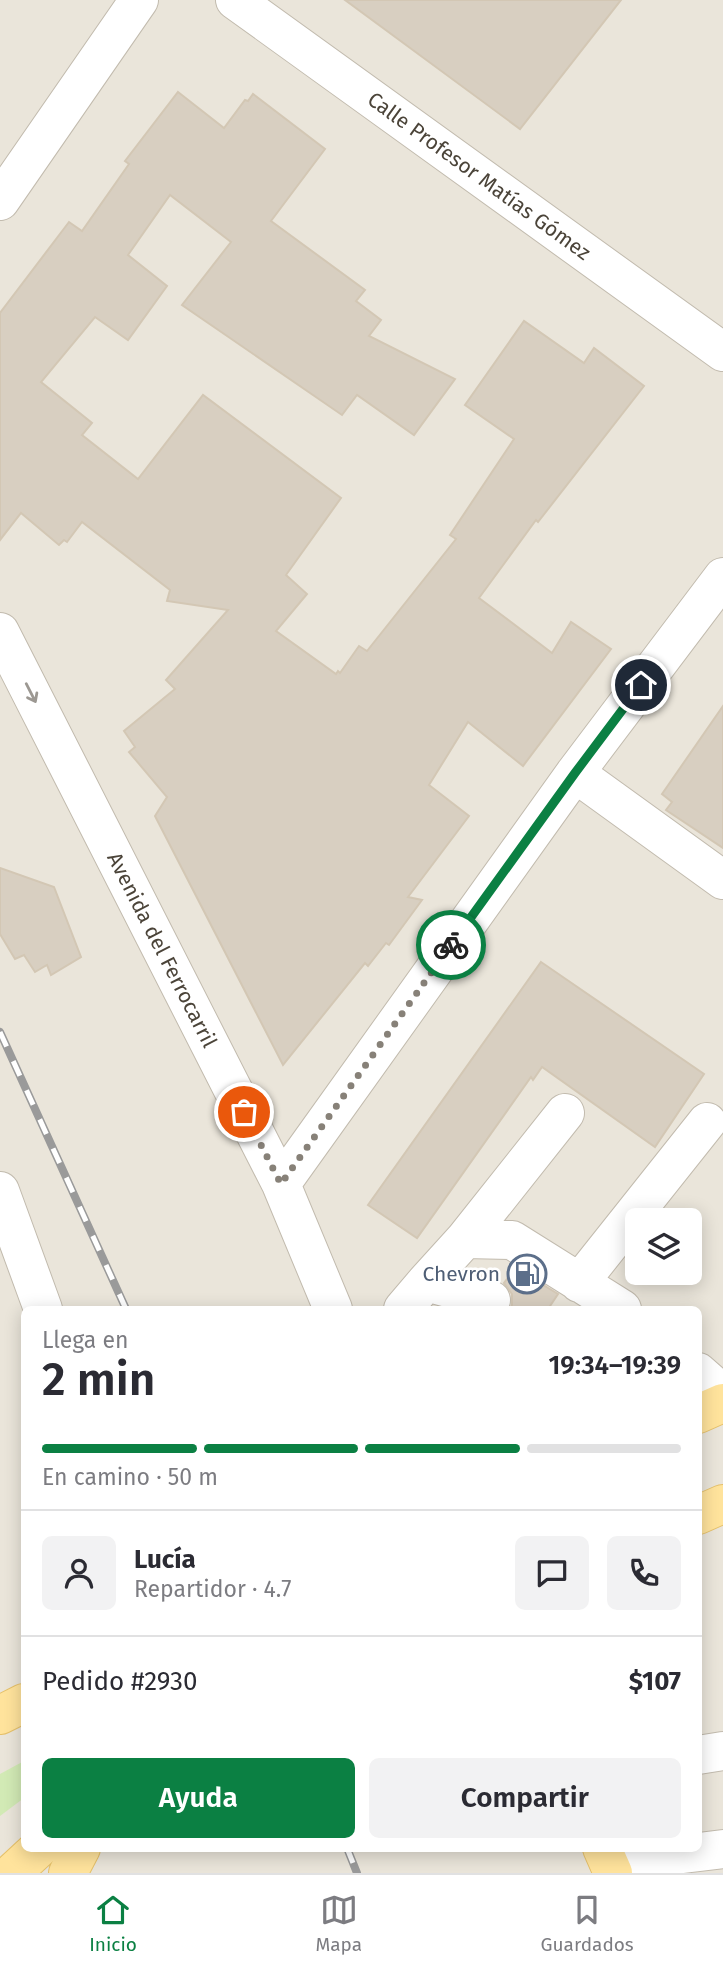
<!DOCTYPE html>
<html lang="es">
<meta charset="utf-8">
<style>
:root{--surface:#fff;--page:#f2f2f3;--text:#2b2b33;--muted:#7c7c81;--line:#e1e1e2;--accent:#0b8043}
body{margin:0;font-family:"Fira Sans",sans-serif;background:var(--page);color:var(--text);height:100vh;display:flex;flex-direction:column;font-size:26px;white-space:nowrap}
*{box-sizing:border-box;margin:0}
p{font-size:23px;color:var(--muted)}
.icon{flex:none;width:38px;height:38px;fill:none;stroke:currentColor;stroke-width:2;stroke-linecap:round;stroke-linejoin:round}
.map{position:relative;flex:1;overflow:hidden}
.sheet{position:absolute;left:21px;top:1306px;width:681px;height:546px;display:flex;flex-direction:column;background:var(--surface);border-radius:10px;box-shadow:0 4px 18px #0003}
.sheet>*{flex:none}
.controls{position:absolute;left:625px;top:1208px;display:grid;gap:14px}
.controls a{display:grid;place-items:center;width:77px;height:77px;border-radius:10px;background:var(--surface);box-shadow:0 4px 18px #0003;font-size:35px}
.pin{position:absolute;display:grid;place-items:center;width:60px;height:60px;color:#fff;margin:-30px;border:4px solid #fff;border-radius:50%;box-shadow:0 2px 7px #0007}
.courier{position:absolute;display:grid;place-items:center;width:70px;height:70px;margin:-35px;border:5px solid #0b8043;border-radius:50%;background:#fff;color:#222;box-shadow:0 2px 9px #0007}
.headline em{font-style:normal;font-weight:600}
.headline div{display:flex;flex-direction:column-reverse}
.headline{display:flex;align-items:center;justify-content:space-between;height:119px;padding:0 21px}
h1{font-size:46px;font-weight:600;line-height:52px}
.bar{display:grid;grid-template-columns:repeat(4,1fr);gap:10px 7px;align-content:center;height:84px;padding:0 21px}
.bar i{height:9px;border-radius:5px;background:var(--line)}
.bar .on{background:var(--accent)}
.bar p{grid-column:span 4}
.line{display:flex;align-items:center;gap:18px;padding:0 21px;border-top:2px solid var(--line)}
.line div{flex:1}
.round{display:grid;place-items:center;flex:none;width:74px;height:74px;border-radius:10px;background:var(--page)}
.cta{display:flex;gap:14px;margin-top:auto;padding:14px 21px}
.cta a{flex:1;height:80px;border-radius:10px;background:var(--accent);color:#fff;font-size:28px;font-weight:600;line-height:80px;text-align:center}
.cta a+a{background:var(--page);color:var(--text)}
.tab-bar{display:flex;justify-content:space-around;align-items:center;height:98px;border-top:2px solid var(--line);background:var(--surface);font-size:19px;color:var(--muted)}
.tab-bar a{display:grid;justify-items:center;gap:4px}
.tab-bar .on{color:var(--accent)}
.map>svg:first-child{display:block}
.residential{fill:#eae5da;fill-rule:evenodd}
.green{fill:#d2eab5}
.building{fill:#d8cfc1;stroke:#d3c7b4;stroke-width:2}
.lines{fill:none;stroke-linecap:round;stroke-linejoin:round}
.minor-casing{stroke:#c2bbae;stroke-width:40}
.major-casing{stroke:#e6c16a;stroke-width:40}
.minor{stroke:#fff;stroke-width:38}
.major{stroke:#ffe39c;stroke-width:38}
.rail-casing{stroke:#9a9a9a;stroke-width:8}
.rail{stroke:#fff;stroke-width:5;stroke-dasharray:16;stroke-linecap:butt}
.oneway{stroke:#9c9892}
.done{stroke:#878178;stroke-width:7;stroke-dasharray:0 12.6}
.route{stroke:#0b8043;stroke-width:9}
.labels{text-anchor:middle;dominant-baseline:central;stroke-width:5;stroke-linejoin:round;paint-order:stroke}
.street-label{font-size:21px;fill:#4b4439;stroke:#fff}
.service-label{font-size:21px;fill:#4e5e75;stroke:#fff;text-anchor:end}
</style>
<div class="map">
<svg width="723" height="1873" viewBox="0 0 723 1873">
<rect width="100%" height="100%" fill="#f6f3ec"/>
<path class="residential" d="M0 0H723V1873H0ZM637 1220H690V1272H637ZM24 1309H698V1848H24Z"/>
<path class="green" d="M24 1761V1798L0 1816V1774Z"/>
<path class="building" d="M345 0H621L520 129Z
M178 92 224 128 245 100 248 101 253 94 325 149 271 221 365 290 356 301 381 320 369 336 455 379 414 435 357 395 342 415 182 305 231 242 170 195 128 255 167 286 128 340 95 317 41 382 92 423 82 435 138 479 203 395 341 498 286 575 307 594 276 631 336 674 338 671 340 673 359 646 367 651 456 539 450 535 514 439 465 405 524 321 584 363 594 348 644 386 538 522 536 520 479 598 552 653 571 622 611 649 523 766 468 722 429 785 469 816 408 897 422 900 389 945 386 943 368 966 365 963 283 1065 155 816 167 797 129 752 135 747 124 731 175 689 166 680 228 610 167 601 170 590 82 522 67 542 64 540 59 545 21 513 0 540V313L69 222 82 231 129 164 125 161Z
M723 706V848L666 810 672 802 662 794Z
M0 868 54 887 81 957 51 975 47 965 35 972 24 955 15 959 0 934Z
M541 962 704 1074 655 1147 542 1067 533 1080 531 1077 417 1238 368 1205Z
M515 1268 558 1294 548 1309H510L512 1305V1294L504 1283Z"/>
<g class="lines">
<defs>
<path id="minor" d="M235 0 723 352
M0 201 139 0
M0 632 281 1184 333 1309
M575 773 723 880
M281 1184 575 773 723 577
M0 1191 43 1309
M465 1239 565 1113
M426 1282 465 1239 512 1240 622 1309
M579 1283 707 1122
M403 1309 426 1282 491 1300
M698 1372 723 1394
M698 1755 723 1751
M609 1863 723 1849"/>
<path id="major" d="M698 1414 723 1403
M698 1515 723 1504
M0 1715 24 1703
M602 1848 613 1873
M12 1873 39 1848
M68 1873 81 1848"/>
</defs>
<use href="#minor" class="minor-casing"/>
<use href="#major" class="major-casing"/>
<use href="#minor" class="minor"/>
<use href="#major" class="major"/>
<defs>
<path id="rail" d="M0 1032 126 1309
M347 1848 357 1873"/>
</defs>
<use href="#rail" class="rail-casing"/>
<use href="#rail" class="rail"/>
</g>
<defs><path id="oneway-shaft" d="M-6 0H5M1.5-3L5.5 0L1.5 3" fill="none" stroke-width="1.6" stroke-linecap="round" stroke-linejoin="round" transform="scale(1.75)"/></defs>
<use class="oneway" href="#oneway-shaft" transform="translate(31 693) rotate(63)"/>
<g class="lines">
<path class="done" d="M244 1112 281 1184 451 945"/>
<path class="route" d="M451 945 575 773 641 685"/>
</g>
<defs>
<symbol id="fuel-ring" viewBox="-11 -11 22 22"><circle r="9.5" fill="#fff" stroke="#5c6f8a" stroke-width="1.5"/><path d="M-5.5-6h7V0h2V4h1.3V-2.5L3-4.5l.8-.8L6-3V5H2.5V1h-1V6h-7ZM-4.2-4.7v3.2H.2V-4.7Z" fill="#5c6f8a"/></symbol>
</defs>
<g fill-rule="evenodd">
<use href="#fuel-ring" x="505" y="1252" width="44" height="44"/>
</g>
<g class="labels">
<g class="street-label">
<text transform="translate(479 176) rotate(36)">Calle Profesor Matías Gómez</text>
<text transform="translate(162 950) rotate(63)">Avenida del Ferrocarril</text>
</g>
<g class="service-label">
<text x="500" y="1274">Chevron</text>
</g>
</g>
</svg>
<div class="controls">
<a><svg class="icon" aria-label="layers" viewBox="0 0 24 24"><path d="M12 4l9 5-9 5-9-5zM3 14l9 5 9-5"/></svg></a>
</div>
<div class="pin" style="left:244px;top:1112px;background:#ea580c"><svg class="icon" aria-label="bag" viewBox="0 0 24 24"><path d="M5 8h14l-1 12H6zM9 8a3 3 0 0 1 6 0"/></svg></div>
<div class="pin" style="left:641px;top:685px;background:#1f2937"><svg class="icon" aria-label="home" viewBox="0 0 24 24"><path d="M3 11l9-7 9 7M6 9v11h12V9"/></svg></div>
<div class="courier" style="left:451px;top:945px"><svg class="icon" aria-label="bike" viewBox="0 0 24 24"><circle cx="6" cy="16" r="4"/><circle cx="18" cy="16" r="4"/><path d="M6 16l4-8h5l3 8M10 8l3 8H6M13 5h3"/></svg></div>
<section class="sheet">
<div class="headline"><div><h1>2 min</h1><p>Llega en</p></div><em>19:34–19:39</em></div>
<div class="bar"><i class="on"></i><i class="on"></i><i class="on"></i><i></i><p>En camino · 50 m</p></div>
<div class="line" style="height:126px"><a class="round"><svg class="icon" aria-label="person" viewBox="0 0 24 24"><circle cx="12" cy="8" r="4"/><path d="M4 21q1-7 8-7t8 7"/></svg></a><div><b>Lucía</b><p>Repartidor · 4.7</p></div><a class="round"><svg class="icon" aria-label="chat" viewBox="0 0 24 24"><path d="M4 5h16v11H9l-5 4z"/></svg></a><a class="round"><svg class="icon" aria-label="phone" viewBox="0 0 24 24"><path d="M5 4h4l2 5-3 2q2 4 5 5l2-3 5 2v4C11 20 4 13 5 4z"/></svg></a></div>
<div class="line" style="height:91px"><div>Pedido #2930</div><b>$107</b></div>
<div class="cta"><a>Ayuda</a><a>Compartir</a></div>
</section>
</div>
<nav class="tab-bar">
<a class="on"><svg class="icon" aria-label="home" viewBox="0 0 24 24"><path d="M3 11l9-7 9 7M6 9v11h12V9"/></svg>Inicio</a>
<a><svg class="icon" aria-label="map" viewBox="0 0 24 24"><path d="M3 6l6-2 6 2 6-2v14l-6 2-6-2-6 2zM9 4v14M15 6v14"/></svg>Mapa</a>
<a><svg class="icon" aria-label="saved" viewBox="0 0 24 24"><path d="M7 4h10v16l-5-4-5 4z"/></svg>Guardados</a>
</nav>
